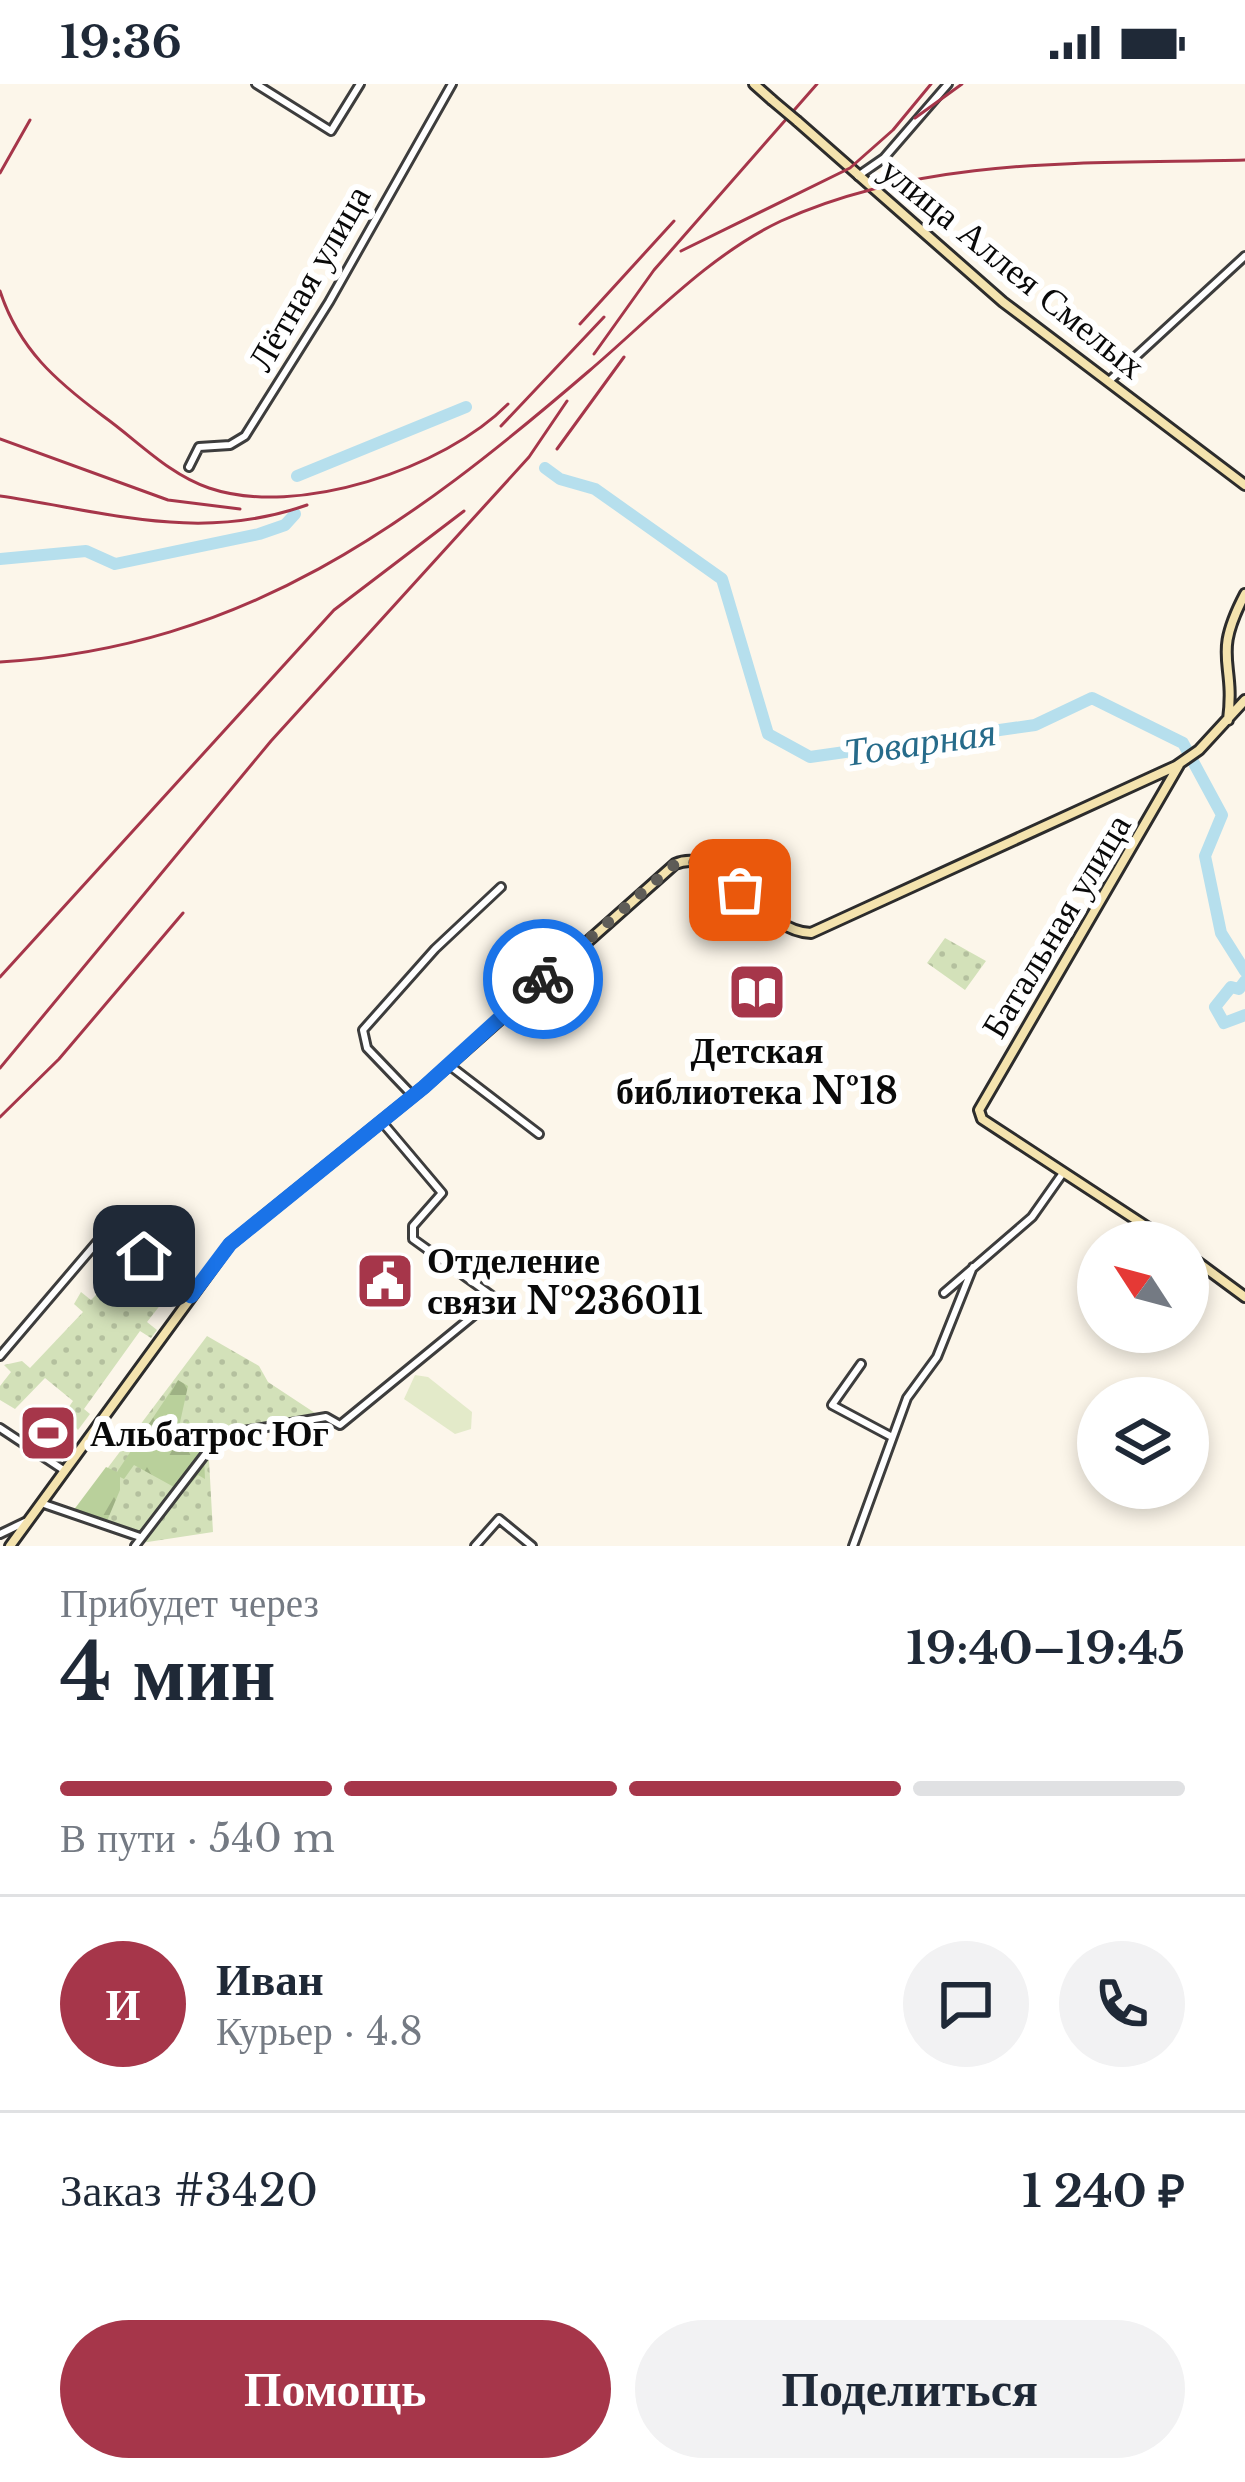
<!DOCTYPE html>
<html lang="ru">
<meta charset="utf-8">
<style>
:root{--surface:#fff;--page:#f2f2f3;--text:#1f2937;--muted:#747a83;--line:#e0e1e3;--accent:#a6364a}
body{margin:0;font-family:"Libre Baskerville",serif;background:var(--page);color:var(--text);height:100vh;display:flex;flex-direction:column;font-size:45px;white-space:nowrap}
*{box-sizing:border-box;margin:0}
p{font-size:39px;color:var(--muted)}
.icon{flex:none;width:66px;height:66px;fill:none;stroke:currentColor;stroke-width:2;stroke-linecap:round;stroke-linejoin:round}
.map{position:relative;height:1462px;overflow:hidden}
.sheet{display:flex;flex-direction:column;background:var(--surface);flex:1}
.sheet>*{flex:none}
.needle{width:78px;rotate:306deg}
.buttons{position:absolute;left:1077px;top:1137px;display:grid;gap:24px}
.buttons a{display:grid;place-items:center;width:132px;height:132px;border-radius:50%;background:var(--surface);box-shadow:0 6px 18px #0003;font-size:60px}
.pin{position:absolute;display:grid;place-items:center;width:102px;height:102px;color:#fff;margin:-51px;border-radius:24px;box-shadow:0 6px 18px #0006}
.courier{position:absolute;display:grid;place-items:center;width:120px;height:120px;margin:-60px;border:9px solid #1a73e8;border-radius:50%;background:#fff;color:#222;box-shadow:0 3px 15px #0007}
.overview em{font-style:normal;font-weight:700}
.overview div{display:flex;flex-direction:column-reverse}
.overview{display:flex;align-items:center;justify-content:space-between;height:204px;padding:0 60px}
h1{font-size:78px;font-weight:700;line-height:90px}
.bar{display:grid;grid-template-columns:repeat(4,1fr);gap:18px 12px;align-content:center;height:144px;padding:0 60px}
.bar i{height:15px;border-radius:9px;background:var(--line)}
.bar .current{background:var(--accent)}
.bar p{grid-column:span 4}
.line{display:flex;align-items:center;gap:30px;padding:0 60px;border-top:3px solid var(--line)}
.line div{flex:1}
.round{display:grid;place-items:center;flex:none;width:126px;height:126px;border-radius:63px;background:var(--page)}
.action{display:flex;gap:24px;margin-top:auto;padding:24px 60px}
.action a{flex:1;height:138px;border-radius:72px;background:var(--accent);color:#fff;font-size:48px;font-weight:700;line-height:138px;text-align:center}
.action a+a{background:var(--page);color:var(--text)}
.status{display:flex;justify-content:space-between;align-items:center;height:84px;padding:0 60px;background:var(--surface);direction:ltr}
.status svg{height:33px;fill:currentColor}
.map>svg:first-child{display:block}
.grass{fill:url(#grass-dots)}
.forest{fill:url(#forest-firs)}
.pitch{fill:#e3eac9}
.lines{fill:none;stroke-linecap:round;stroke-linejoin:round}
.river{stroke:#b6dfed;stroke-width:12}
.minor-casing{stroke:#3d3d3d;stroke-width:12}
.secondary-casing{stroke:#2c2c2c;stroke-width:14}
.minor{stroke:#fff;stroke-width:6}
.secondary{stroke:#f4e3ae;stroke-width:8}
.rail{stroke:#a6364a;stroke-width:3}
.secondary-bridge-casing{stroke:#2c2c2c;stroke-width:14;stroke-linecap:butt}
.secondary-bridge{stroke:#f4e3ae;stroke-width:8}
.done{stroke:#5f5d58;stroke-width:12;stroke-dasharray:0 21.6}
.route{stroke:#1a73e8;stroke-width:15}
.labels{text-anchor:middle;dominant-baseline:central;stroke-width:12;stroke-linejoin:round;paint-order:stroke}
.street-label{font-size:36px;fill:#0a0a0a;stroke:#fff}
.poi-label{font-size:36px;font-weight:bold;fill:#0a0a0a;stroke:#fff;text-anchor:start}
.water-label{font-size:39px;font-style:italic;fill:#266b8a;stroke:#fff}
</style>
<div class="status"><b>19:36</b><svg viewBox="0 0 49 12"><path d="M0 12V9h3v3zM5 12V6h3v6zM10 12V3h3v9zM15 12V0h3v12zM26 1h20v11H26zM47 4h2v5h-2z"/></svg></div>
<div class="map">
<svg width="1245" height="1462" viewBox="0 0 1245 1462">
<defs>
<pattern id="grass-dots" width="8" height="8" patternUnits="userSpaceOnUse" patternTransform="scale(3)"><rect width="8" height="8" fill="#d3e1b9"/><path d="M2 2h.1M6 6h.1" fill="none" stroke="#b4c09e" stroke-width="1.8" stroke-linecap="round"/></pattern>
<pattern id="forest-firs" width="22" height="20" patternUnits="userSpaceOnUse" patternTransform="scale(3)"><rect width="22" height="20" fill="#b9d09b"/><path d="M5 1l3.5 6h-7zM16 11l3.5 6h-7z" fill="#9eb184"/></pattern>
</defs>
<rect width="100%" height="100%" fill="#fcf6ea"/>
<path class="grass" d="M945 854 986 877 965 906 927 879Z
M131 1189 165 1215 147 1238 157 1246 151 1254 140 1247 84 1325 90 1330 78 1346 64 1330 73 1317 45 1294 15 1325 0 1316V1302L11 1288 4 1281 22 1277 30 1284 83 1228 74 1220 81 1208 91 1216 110 1197 119 1202Z
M207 1252 259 1282 268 1298 315 1329 218 1347 208 1358 213 1448 141 1459 138 1448 76 1426Z"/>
<path class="forest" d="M178 1296 188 1302 179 1343 187 1337 203 1347 205 1395 198 1391 183 1408 134 1381 124 1395 120 1393V1406L107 1437 73 1427 106 1383 117 1388Z"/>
<path class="pitch" d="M415 1291 428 1293 472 1328 471 1345 455 1350 404 1315Z"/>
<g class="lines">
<path class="river" d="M545 384 560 395 595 405 722 495 768 650 810 673 1035 641 1092 614 1183 659 1222 731 1205 772 1221 849 1245 887
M297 392 466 323
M0 475 86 467 115 480 259 450 285 441 295 430
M1245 897 1239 905 1231 903 1215 923 1224 939 1245 931"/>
<defs>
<path id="minor" d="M256 0 331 47 360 0
M858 92 884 74 948 0
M1108 298 1245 172
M189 383 199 363 230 361 245 352 329 218 452 0
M449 981 539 1050
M413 1012 367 964 363 946 435 865 501 803
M944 1209 1032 1133 1063 1089
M0 1272 110 1143 191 1212
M861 1280 832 1321 892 1353
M0 1344 65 1387
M41 1419 140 1453
M0 1450 25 1438
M135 1462 220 1351 326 1333 340 1341 495 1214 413 1155V1142L442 1109 382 1038
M475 1462 499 1435 532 1462
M853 1462 907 1314 937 1273 973 1183"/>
<path id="secondary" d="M754 0 772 16
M797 37 1003 218 1245 401
M1228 636C1236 575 1211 575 1245 510
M1170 1158 982 1035 979 1026 1179 681
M1188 1171 1245 1213
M10 1462 230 1160 424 1003 675 780C723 759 759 848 811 849L1176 682 1199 666 1245 616"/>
</defs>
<use href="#minor" class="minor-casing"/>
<use href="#secondary" class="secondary-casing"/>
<use href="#minor" class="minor"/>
<use href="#secondary" class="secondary"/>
<path class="rail" d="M915 34 962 0
M0 89 30 36
M681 167 850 84 893 46 931 0
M0 207C19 265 56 297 103 332 138 357 168 390 209 404 297 434 444 385 508 320
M580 240 674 137
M594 270 654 186 817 0
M501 342 604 233
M0 355 168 416 240 425
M557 365 624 273
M0 412C108 428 200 459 307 421
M0 578C245 563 410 441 589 287 649 236 709 171 781 137 926 71 1090 80 1245 76
M0 893 334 526 464 427
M0 984 271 657 529 373 567 317
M0 1033 59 975 183 829"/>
<defs>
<path id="secondary-bridge" d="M772 16 797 37"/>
</defs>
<use href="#secondary-bridge" class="secondary-bridge-casing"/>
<use href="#secondary-bridge" class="secondary-bridge"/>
</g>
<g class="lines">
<path class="done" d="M543 895 675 780 702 778 740 806"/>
<path class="route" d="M144 1172 191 1212 230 1160 424 1003 543 895"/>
</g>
<defs>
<symbol id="library-square" viewBox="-11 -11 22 22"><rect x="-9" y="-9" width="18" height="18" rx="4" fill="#a6364a" stroke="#fff"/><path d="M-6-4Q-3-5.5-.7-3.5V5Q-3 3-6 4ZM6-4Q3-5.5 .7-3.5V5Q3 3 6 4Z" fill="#fff"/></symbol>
<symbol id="civic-square" viewBox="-11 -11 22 22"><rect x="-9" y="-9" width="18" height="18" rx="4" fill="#a6364a" stroke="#fff"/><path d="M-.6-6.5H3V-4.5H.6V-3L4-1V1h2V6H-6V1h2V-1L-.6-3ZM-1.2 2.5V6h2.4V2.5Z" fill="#fff"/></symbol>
<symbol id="stadium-square" viewBox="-11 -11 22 22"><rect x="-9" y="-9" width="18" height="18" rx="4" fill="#a6364a" stroke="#fff"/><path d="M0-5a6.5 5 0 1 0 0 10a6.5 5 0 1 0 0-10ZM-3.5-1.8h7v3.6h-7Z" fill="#fff"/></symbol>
</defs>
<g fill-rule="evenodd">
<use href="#library-square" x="724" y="875" width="66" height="66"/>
<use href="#civic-square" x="352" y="1164" width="66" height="66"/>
<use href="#stadium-square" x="15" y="1316" width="66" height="66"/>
</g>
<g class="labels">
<g class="street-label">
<text transform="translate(1013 184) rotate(39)">улица Аллея Смелых</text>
<text transform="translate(309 194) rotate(-60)">Лётная улица</text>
<text transform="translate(1056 842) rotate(-59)">Батальная улица</text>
</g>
<g class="poi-label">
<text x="757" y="966" text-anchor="middle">Детская<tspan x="757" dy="41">библиотека №18</tspan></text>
<text x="427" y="1176">Отделение<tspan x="427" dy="41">связи №236011</tspan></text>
<text x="90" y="1349">Альбатрос Юг</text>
</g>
<g class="water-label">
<text transform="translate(920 658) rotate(-8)">Товарная</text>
</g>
</g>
</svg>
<div class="buttons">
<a><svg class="needle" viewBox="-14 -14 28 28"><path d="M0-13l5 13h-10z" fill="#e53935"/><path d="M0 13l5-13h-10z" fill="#747a83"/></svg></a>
<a><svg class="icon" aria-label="layers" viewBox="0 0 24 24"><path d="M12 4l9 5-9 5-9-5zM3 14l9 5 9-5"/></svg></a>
</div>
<div class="pin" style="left:740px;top:806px;background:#ea580c"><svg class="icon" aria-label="bag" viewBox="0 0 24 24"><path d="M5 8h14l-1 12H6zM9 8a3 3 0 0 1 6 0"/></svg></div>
<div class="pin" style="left:144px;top:1172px;background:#1f2937"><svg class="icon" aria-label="home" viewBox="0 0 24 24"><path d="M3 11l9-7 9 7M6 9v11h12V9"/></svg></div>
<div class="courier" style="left:543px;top:895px"><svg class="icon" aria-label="bike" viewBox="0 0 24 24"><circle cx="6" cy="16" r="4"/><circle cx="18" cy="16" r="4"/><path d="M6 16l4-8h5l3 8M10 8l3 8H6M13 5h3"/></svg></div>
</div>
<section class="sheet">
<div class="overview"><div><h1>4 мин</h1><p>Прибудет через</p></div><em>19:40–19:45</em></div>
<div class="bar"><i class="current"></i><i class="current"></i><i class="current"></i><i></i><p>В пути · 540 m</p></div>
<div class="line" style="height:216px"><b class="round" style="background:var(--accent);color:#fff">И</b><div><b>Иван</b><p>Курьер · 4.8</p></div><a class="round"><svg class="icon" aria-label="chat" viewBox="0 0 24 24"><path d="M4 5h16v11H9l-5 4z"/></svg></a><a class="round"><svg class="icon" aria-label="phone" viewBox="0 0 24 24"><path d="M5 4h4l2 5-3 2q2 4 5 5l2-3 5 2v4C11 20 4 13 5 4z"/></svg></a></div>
<div class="line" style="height:156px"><div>Заказ #3420</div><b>1 240 ₽</b></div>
<div class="action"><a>Помощь</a><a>Поделиться</a></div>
</section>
